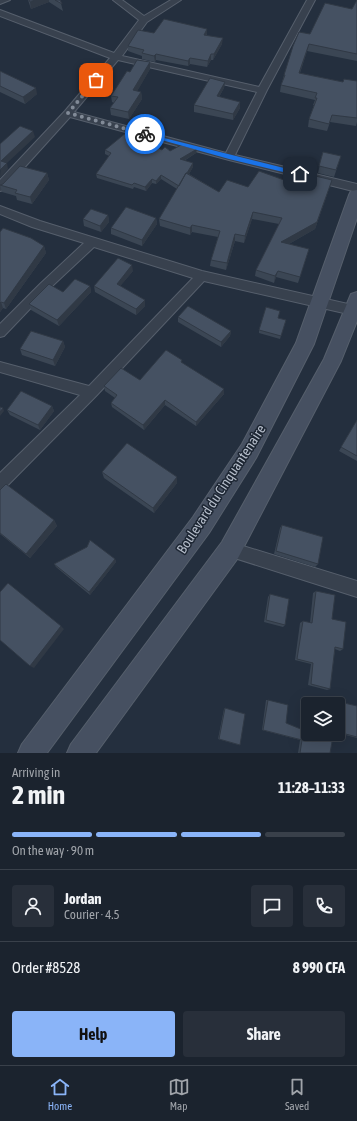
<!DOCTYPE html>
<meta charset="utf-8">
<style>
:root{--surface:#1b232e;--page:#282f3a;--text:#f1f3f6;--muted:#a0a4aa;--line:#39404a;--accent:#8ab4f8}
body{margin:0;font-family:"Asap Condensed",sans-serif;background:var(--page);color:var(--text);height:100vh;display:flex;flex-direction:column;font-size:15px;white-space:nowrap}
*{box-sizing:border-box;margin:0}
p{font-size:13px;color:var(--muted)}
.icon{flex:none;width:22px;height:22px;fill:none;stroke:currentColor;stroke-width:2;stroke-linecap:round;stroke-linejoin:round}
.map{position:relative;height:753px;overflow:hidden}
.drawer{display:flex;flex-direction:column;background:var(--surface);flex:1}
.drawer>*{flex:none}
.fabs{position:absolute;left:301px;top:697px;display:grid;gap:8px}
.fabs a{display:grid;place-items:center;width:44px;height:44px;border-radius:4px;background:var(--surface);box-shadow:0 4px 16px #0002,0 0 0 1px var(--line);font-size:20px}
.pin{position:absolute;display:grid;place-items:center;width:34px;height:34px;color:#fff;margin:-17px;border-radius:8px;box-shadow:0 2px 6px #0006}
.courier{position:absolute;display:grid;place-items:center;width:40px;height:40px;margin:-20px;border:3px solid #1a73e8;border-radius:50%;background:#fff;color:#222;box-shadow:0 1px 5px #0007}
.head em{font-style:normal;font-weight:700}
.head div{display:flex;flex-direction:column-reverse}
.head{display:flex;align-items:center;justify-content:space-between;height:68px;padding:0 12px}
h1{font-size:26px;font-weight:700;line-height:30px}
.bar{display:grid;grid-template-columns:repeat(4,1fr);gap:6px 4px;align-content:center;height:48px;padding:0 12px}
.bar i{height:5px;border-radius:3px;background:var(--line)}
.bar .on{background:var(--accent)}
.bar p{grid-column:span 4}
.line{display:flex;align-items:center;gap:10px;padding:0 12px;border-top:1px solid var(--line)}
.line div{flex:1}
.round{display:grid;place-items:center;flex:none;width:42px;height:42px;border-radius:4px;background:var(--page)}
.button{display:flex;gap:8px;margin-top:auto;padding:8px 12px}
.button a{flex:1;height:46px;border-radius:4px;background:var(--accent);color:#111;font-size:16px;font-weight:700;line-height:46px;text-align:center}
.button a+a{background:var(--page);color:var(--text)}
.menu{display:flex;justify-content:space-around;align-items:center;height:56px;border-top:1px solid var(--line);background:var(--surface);font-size:11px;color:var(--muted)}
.menu a{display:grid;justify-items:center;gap:2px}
.menu .on{color:var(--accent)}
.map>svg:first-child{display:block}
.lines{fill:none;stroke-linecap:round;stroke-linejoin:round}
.minor-casing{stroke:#565f6c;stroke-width:2}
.secondary-casing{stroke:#565f6c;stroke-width:2}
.minor{fill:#38414e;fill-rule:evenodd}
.secondary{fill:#465061;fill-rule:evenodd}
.wall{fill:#3b4654}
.shaded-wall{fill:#303945}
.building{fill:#455162;stroke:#303945}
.route{fill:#1a73e8}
.done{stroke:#828b98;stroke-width:4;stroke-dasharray:0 7.2}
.labels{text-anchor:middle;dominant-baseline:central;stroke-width:3;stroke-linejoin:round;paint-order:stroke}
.street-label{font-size:14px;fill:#b4bcc9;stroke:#1d2633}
</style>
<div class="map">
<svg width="357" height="753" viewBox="0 0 357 753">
<rect width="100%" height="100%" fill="#242f3e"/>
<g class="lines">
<defs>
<path id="minor" d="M0 0H10L0 4Z
M113 0H122L144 16 171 0H181L147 22 122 56 259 87 307 0H315L267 90 235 155 357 184V192L229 160 70 117 4 190 0 191V180L65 111 110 58 0 16V10L114 53 139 20ZM118 60 257 92 226 153 74 112Z
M0 206 40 221 202 271 357 306V316L204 281 96 396 5 488 0 490V473L80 395 0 372V362L89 386 193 278 94 247 48 290 4 336 0 337V324L40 284 84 243 32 227 0 214Z
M230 542 357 581V597L225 555 222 550 225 545Z"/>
<path id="secondary" d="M357 190V218L314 344 256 458 209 533 47 753H18L22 744 193 517 242 444 296 343 349 195 351 191Z
M357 292V321L341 361 238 558 96 753H67L71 744 222 542 324 359 351 294Z"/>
</defs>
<use href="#minor" class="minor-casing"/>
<use href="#secondary" class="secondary-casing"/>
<use href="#minor" class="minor"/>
<use href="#secondary" class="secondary"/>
</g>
<path class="wall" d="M28 0H60L63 11 49 2 31 9Z
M357 0V61L307 51 300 73 343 82 357 81V122L356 126 330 122 327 131 308 127 309 119 314 105H313L315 100 280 92 281 85 283 79 284 75 310 34 352 9Z
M207 29V35L222 44 213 60H211L207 67 190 64 188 66 156 60 155 62 142 59V56L128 51V46L154 33Z
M150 62V69L137 91 141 92 142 99 129 119 111 115 110 108 114 103 112 102 111 96 130 72Z
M0 71 37 94 25 104 0 92Z
M225 82 224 88 219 97 240 102V108L233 120 194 112V105Z
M197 149 196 153 184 161 193 163V167L189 174 219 192 248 187 298 185 332 180 315 229 289 244 309 249 298 283 276 277 274 283 255 276 256 270 279 224 252 219 244 243 235 241 226 270 210 266 211 260 218 237 192 232 190 235 160 226 159 219 177 189 161 179 156 184 152 183 146 191 134 187 133 189 97 178 96 174 109 156 105 154V150H162L170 151Z
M323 152 339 162 334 177 318 173Z
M47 173 49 180 32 204 17 200 16 196 2 192 0 185Z
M108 215 109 222 101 232 84 226 83 219Z
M156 218 157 224 142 246 111 234V228Z
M0 232 44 246 46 253 6 309 3 308 0 312Z
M133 271 120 286 145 300V306L136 315 95 292 94 286Z
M90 286 91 292 59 326 31 310 29 304 63 292Z
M178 317 231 331 230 336 221 347 178 322Z
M278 318 286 320 280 339 259 333V330Z
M63 341 65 347 55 366 22 355 20 349Z
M182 363 224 394 196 426 165 405 144 430 112 407 111 403 115 398 105 391 104 386 140 380Z
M52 406 54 411 40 430 10 415 7 410Z
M357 420V461L339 451Z
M102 472 177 483 154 513 104 478Z
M0 490 54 520 57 526 30 558 0 534Z
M282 525 318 564 315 567 274 554 280 528Z
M115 559 116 562 90 595 56 567 54 564Z
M316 591 332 619 343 649 340 651 335 649 330 689 327 690 308 685 311 664 295 660 300 623 303 621 310 623 313 593Z
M270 594 285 625 283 627 264 622 268 597Z
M266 700H268L286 723 330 753H298L300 740 262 730Z
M337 702H340L357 706V738L338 733V704H337Z
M225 708 239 745 218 739 224 709Z"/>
<path class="shaded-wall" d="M35 0H49V2L31 9 30 2Z
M207 29V34L203 40 204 35Z
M223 38 222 44 213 60 214 54Z
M309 44 307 51 297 80 299 73Z
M156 54V60L155 62 154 56Z
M211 54V60L207 67 208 61Z
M190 58V64L188 66V61Z
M150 62V69L134 97 133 90Z
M225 82 224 88 216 102 217 96Z
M36 88 37 94 25 104 23 97Z
M141 92 142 99 129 119 128 112Z
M240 102V108L233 120V114Z
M33 131 35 137 7 163 8 169 0 178 1 161Z
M197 149 196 153 180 163V159Z
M193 163V167L180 190V186Z
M47 173 49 180 32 204 30 197Z
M161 175V179L156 184V181Z
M152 179V183L146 191 145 187Z
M332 180 315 229 280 249 281 242Z
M253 212 252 219 244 243 245 236Z
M108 215 109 222 101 232 100 226Z
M156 218 157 224 142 246V240Z
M192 225V232L190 235V228Z
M235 234V241L226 270 227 263Z
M44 246 46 253 6 309 4 303Z
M132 265 133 271 117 290V284Z
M278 271 274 283 275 276Z
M90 286 91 292 59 326 57 320Z
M145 300V306L136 315V309Z
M1 302 3 308 0 312V303Z
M231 331 230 336 221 347V342Z
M63 341 65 347 55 366 53 360Z
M224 389V394L196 426V422Z
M165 400V405L144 430 143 425Z
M52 406 54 411 40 430 38 425Z
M3 408 4 411 0 416V412Z
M177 477V483L154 513 153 508Z
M54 520 57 526 30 558 26 554Z
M115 559 116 562 90 595 89 592Z
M61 626 64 629 34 668 30 666Z"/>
<path class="building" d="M29 0H35L30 2Z
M55 0H60L62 4Z
M357 0V54L309 44 299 73 343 82 344 79 357 81V118L332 115 329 124 309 119 317 98H315L317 93 281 85 285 75H284L293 46 299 32 310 34 325 3 352 9Z
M164 19 207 29 204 35 223 38 214 54H211L208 61 190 58 188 61 156 54 154 56 142 53 144 50 128 46 138 30 154 33Z
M137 60 150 62 133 90 141 92 128 112 110 108 118 97 111 96 127 71 130 72Z
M0 71 36 88 23 97 0 86Z
M210 78 225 82 217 96 240 102 233 114 194 105Z
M20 126 33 131 1 161 7 163 0 170V144Z
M127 132 162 150 165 147 170 151 181 145 197 149 180 159 193 163 187 173H186L179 186 161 175 156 181 152 179 145 187 134 183 132 185 96 174 111 153 105 150Z
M323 152 341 156 336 170 319 166Z
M20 166 47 173 30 197 15 193 17 190 0 185 3 184Z
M259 171 298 185 303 173 332 180 317 222 281 242 309 249 300 277 278 271 275 276 256 270 282 218 253 212 245 236 235 234 227 263 211 260 220 231 192 225 190 228 159 219 186 173 219 192 227 180 248 187Z
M126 207 156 218 142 240 111 228Z
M91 209 108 215 100 226 83 219Z
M3 228 31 238 44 246 4 303 1 302 0 303V232Z
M118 258 132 265 117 284 145 300 136 309 94 286Z
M75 279 90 286 57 320 29 304 49 284 63 292Z
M188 306 231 331 221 342 178 317Z
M266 307 280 311 278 318 286 320 281 336 259 330Z
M31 331 63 341 53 360 20 349Z
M166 350 182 360 181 362 224 389 196 422 165 400 143 425 111 403 117 395 104 386 121 368 140 380Z
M21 391 52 406 38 425 7 410Z
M0 407 3 408 0 412Z
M357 420V456L341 447Z
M127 443 177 477 153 508 102 472Z
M6 484 54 520 26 554 0 533V490Z
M282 525 323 537 318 564 276 551Z
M90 540 115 559 89 592 54 564 87 547Z
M8 583 61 626 30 666 0 640V592Z
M316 591 335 595 332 619 346 622 343 649 335 647 330 689 311 684 313 663 297 659 303 621 312 623Z
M270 594 289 599 285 625 266 620Z
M268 700 288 705 286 723 308 732V734H312L332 742 330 753H300L302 740 263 730Z
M340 702 357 706V737L338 732Z
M225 708 245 714 240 745 219 739Z"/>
<path class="route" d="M144 133 300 172 303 174 300 176 229 159 144 135Z"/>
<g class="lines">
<path class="done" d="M96 80 68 113 145 134"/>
</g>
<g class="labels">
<g class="street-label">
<text transform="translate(221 489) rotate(-57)">Boulevard du Cinquantenaire</text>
</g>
</g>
</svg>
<div class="fabs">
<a><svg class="icon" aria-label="layers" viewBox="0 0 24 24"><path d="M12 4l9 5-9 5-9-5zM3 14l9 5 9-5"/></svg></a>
</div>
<div class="pin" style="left:96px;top:80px;background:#ea580c"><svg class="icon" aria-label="bag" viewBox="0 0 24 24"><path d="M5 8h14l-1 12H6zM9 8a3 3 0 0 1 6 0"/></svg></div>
<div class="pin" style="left:300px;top:174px;background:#1f2937"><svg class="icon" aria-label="home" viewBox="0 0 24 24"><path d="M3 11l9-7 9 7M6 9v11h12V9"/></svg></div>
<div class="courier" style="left:145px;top:134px"><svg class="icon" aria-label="bike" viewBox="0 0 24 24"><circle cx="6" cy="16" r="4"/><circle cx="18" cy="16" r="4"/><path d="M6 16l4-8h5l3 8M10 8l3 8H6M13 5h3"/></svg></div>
</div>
<section class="drawer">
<div class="head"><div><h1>2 min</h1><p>Arriving in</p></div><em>11:28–11:33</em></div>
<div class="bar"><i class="on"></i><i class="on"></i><i class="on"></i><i></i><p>On the way · 90 m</p></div>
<div class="line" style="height:72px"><a class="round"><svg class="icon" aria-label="person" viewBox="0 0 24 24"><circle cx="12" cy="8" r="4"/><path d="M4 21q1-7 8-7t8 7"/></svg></a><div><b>Jordan</b><p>Courier · 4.5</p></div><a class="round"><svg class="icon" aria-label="chat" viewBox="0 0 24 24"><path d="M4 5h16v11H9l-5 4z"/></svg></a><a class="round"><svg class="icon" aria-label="phone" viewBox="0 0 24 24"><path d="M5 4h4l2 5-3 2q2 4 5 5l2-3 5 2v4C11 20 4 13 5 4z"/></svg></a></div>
<div class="line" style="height:52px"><div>Order #8528</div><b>8 990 CFA</b></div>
<div class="button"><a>Help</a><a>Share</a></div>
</section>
<nav class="menu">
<a class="on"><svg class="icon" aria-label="home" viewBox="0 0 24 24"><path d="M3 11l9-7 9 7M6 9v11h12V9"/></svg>Home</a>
<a><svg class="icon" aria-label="map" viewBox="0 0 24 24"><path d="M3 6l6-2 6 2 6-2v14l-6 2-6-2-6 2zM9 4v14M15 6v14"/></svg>Map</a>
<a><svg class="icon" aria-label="saved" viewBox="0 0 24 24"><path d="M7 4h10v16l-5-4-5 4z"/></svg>Saved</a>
</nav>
